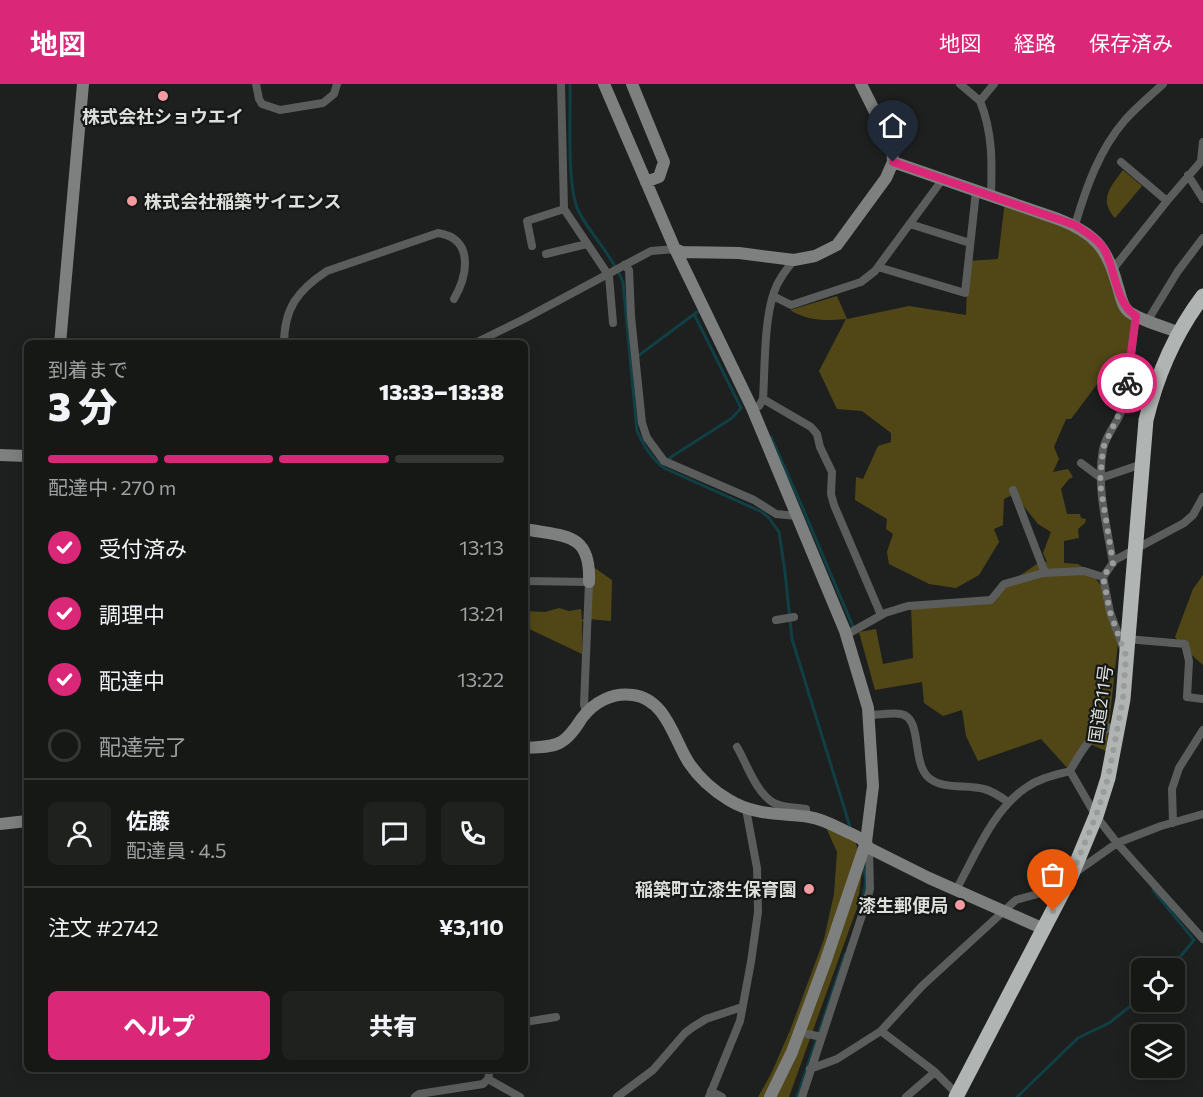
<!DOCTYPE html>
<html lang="ja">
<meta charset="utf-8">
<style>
:root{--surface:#161816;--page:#1f211f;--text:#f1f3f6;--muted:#9ea0a1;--line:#353735;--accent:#db2777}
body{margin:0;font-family:Commissioner,"Noto Sans JP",sans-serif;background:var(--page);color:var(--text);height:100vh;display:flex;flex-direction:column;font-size:22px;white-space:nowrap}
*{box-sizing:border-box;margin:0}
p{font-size:20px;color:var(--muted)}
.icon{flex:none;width:33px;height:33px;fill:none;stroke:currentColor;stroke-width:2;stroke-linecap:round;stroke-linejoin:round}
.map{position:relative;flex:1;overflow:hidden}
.panel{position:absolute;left:24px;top:256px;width:504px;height:732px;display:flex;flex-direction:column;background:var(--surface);border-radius:9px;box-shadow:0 3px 15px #0003,0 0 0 2px var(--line)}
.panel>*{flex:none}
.controls{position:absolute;left:1131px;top:874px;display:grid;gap:12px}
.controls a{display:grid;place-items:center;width:54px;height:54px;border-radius:9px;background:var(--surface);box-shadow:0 3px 15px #0003,0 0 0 2px var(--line);font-size:30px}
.pin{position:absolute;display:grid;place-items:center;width:51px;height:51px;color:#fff;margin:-62px -26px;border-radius:50% 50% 50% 0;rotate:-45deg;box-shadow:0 0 6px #0007}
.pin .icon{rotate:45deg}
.courier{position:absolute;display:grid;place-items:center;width:60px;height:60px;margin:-30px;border:4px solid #db2777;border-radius:50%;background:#fff;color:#222;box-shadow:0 2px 8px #0007}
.headline em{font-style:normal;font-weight:800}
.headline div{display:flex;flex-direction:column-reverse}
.headline{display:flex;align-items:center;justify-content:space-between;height:102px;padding:0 24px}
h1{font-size:39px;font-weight:800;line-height:45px}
.bar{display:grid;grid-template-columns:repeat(4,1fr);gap:9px 6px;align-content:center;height:72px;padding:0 24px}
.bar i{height:8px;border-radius:4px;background:var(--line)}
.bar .on{background:var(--accent)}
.bar p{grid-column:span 4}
.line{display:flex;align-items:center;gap:15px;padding:0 24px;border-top:2px solid var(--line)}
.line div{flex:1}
.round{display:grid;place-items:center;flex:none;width:63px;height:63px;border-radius:9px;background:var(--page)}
ol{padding:0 24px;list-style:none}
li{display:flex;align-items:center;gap:18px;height:66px}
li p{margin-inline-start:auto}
li .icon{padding:6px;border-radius:50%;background:var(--accent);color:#fff;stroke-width:4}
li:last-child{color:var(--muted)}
li i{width:33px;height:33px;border:3px solid var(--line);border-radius:50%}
.primary-button{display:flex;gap:12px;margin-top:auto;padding:12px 24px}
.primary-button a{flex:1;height:69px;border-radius:9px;background:var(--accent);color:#fff;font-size:24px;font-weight:800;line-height:69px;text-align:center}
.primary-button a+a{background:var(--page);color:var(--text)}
header{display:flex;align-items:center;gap:36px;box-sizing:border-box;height:84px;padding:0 30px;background:var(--accent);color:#fff}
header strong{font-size:28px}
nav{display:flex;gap:33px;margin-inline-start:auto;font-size:21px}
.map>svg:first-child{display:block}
.green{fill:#514716}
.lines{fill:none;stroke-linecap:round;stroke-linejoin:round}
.stream{stroke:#103f45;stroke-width:3}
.street{stroke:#5b5d5d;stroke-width:8}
.secondary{stroke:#7e8080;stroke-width:12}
.highway{stroke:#b0b4b3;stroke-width:15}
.done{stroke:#9a9c9a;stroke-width:6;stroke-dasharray:0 10.8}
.route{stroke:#db2777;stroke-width:8}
.poi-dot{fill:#f49aa1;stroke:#141715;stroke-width:2}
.labels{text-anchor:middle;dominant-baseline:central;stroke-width:4.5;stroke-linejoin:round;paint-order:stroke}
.poi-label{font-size:18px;font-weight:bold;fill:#dddfdd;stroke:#141715;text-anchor:end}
.street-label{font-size:18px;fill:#dddfdd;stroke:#141715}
</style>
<header>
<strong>地図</strong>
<nav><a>地図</a><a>経路</a><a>保存済み</a></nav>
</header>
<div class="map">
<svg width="1203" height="1013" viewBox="0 0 1203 1013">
<rect width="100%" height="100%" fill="#1d201e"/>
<path class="green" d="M1123 86 1142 102 1115 134C1098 116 1111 102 1123 86Z
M1005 117 1097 157 1123 221 1136 232 1131 272 1101 295 1071 335H1066L1054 363 1059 375 1053 388 1068 385 1073 393 1069 395 1061 405 1067 430H1080L1081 434 1086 435 1085 439 1078 445 1079 454 1064 457V479L1078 480 1091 488 1104 506 1118 559 1106 667 1088 659 1070 687 1041 655 978 677 966 652 962 626 943 632 924 619 922 598 875 606 859 548 876 545 883 580 913 574 911 522 983 517 1041 477 1047 478 1043 469 1051 448 1038 440 1014 410 1004 415 1003 441 994 445 999 458 979 491 956 504 929 500 889 480 887 468 893 450 886 445 887 435 855 416 856 393 863 395 878 362 891 358V349L862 327 837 325 819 287 846 235C826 237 808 237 790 226L837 212 847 235 909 222 966 231 968 177 998 175Z
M589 480 612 496 611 537 588 535 582 538V570L525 543V527L545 528 559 524 569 527 581 525 582 536 588 533Z
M1203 491V581L1185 565 1175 553 1193 505Z
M824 739 854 754 863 781 857 824 789 1013H758L771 990 791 944 824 855 834 810 837 768Z"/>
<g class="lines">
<path class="stream" d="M570 0C571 31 566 103 579 128 592 153 611 169 623 198L637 347C644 362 651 374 664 384L762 428 769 434 779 448 785 488 792 555 851 746
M638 272 697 228
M771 353 801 420 854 545
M668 377 671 373 732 334 741 324 694 230
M1153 806 1194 856 1170 885
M863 816 866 797 863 781
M797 1013 845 870
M1017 1013 1078 954 1109 939 1142 913"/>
<path class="street" d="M256 0 259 15 262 20 280 26 323 19 334 10 337 0
M561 0 564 125 609 192 613 239
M960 0 980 17
M1201 77 1203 58
M1121 78 1167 117
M1188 91 1203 115
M991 112C992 79 993 49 980 17L994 0
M910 140 970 159
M1075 141C1086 104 1099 66 1125 36 1137 23 1150 12 1163 0
M532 162 527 137 564 125
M546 170 587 160
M624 181 629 186 631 232 642 339 647 354 664 377 754 416 776 430 797 432
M878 183 965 209 976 107
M1113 185 1167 117 1203 75
M773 212 791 221 861 198 875 187 942 96
M1148 236 1178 187 1203 154
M284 260C284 224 298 206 327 187L438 149C474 154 468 191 454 215
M473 260 524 235 651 167 675 165
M763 315 811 343 817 350 820 363 832 388 831 410 834 421 881 531
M752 324 759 322 763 315C765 283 764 237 774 208 778 196 786 186 794 176
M1081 379 1101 394 1142 380
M1013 406 1045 489
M1113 479C1107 442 1096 403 1103 365 1106 351 1116 341 1121 328 1130 297 1131 264 1136 232
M1103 493 1115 476 1184 439 1193 431 1203 413
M525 497 589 498 584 621 587 629
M776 536 794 533
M846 551 885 529 908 522 991 516 1004 500 1043 489 1084 487 1103 493 1110 528 1124 566
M1127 555 1185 560 1189 577 1187 613 1203 615
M869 631C879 631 892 628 901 630 923 634 911 679 929 694 944 706 967 700 984 705 992 707 1001 713 1008 718
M1118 641C1091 648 1083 664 1070 687L1096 732 1117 759 1203 855
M737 663C747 680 756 709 774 719 783 724 796 723 806 725V733
M1173 739 1172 705 1179 684 1203 646
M956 806C975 772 993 725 1027 703 1040 694 1055 691 1070 687
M525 938 556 933
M881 947 935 988 959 1012
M808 950 817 952
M810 985 837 975 881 947 922 902 1016 816 1041 809 1059 800 1117 759 1161 742 1203 730
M488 995 520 1013
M711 1007 722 1013
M415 1013 419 1010 483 1000 488 995 490 986
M617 1013 653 986 685 949 693 943 706 935 742 923
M709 1013 740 937 751 878 758 828 757 784 746 725
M802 1013 867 816 870 805 869 764
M906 1013 935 988"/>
<path class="secondary" d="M604 0 675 165 752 324 845 547 868 624 873 702 866 758 826 876 792 968 770 1013
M632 0 664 78 659 93 646 98
M893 78 1058 135C1094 149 1107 163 1117 200 1120 208 1121 220 1127 226 1134 234 1167 244 1178 248
M675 165 682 168 739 169 794 176 815 172 837 161 886 94 893 78 892 62 861 0
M60 260 83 0
M0 371 27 372
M525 445C565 453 591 448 589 498
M525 664C537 663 551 664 561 658 570 653 576 643 582 634 594 618 613 608 633 611 666 615 674 656 689 679 699 694 714 707 729 716 755 732 781 729 809 733 823 735 835 742 847 748 856 752 864 755 869 764L929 794 1044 845
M0 740 27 737"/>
<path class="highway" d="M956 1013 1072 790 1096 732 1108 694 1123 615 1146 336C1157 291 1175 249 1203 212"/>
</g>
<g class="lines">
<path class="done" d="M1053 827 1072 790 1096 732 1108 694 1123 615 1126 572 1110 528 1103 493 1113 479 1100 399 1101 386 1103 364 1120 328 1127 299"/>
<path class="route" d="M893 78 1075 141C1085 148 1097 154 1104 165 1116 186 1115 219 1136 232L1127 299"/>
</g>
<g class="poi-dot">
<circle cx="163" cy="12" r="6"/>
<circle cx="132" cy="117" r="6"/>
<circle cx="809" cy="805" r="6"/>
<circle cx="960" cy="821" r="6"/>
</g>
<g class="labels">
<g class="poi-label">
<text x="163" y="32" text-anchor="middle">株式会社ショウエイ</text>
<text x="144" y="117" text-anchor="start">株式会社稲築サイエンス</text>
<text x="797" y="805">稲築町立漆生保育園</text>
<text x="948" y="821">漆生郵便局</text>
</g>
<g class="street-label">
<text transform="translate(1100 620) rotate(-82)">国道211号</text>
</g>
</g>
</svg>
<div class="controls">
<a><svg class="icon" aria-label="locate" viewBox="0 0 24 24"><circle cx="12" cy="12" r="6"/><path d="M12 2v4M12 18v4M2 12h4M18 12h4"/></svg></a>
<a><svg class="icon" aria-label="layers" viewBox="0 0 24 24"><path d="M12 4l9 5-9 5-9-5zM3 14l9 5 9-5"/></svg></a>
</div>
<div class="pin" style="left:1053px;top:827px;background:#ea580c"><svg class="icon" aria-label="bag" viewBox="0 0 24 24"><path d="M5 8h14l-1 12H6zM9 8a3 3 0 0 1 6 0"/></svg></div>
<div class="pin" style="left:893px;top:78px;background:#1f2937"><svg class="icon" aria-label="home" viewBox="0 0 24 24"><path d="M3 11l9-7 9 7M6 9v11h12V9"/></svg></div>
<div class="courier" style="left:1127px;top:299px"><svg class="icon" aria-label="bike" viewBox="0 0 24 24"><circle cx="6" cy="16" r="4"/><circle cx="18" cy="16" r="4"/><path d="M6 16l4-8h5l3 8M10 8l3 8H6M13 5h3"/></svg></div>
<section class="panel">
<div class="headline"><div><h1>3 分</h1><p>到着まで</p></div><em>13:33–13:38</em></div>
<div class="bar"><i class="on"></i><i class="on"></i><i class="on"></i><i></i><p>配達中 · 270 m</p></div>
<ol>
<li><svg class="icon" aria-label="check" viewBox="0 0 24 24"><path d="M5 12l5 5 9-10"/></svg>受付済み<p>13:13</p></li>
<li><svg class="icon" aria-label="check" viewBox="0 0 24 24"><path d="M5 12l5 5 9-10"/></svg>調理中<p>13:21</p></li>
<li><svg class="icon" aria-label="check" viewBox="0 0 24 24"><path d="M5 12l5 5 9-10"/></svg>配達中<p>13:22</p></li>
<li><i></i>配達完了</li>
</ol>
<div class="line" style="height:108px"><a class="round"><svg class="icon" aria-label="person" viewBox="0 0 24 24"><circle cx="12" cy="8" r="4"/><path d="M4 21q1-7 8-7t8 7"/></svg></a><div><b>佐藤</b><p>配達員 · 4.5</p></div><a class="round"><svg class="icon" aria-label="chat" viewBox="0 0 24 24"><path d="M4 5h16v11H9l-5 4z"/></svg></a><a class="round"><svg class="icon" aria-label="phone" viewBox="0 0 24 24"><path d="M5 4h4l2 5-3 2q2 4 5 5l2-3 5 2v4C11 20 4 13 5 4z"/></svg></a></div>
<div class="line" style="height:78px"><div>注文 #2742</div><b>¥3,110</b></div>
<div class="primary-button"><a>ヘルプ</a><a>共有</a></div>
</section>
</div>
